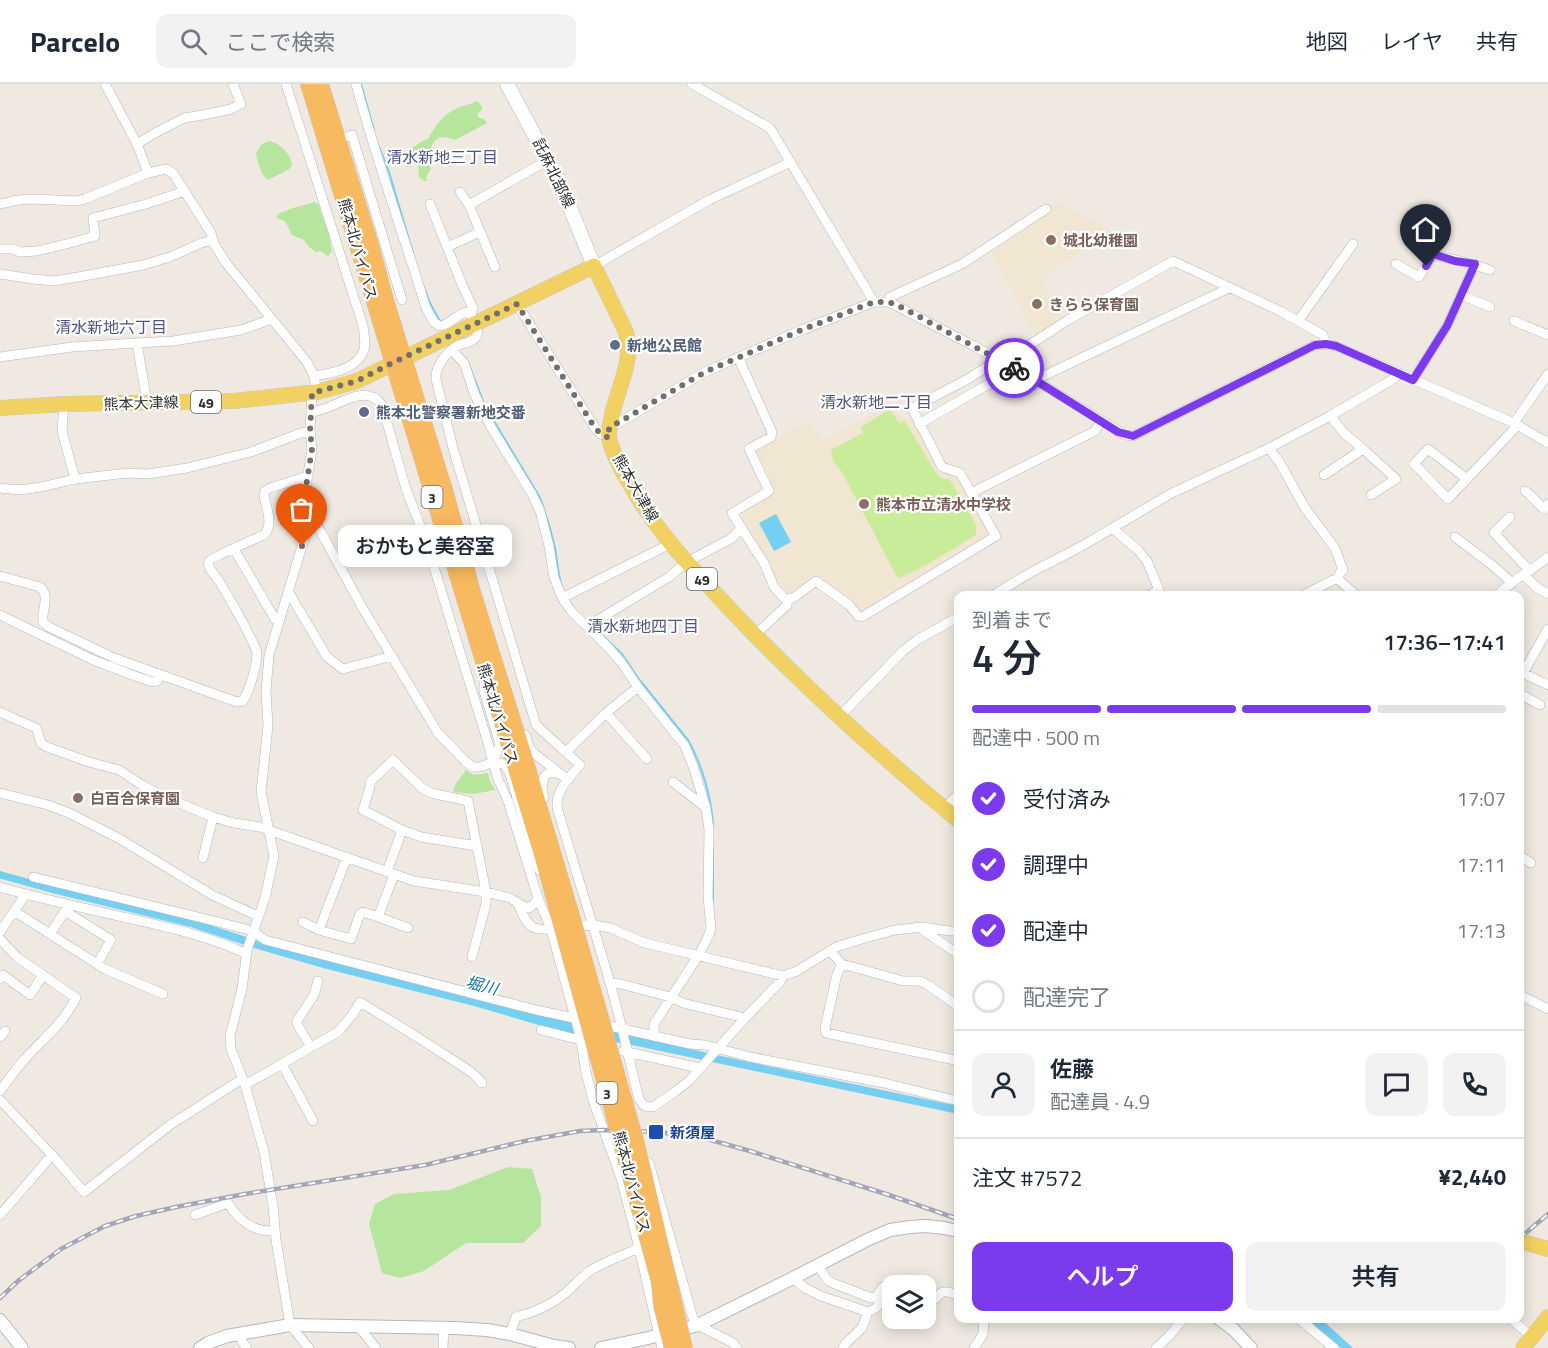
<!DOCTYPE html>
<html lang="ja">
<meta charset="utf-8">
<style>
:root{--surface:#fff;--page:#f2f2f3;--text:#1f2937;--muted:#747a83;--line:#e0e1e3;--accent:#7c3aed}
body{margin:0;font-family:"Titillium Web","Noto Sans JP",sans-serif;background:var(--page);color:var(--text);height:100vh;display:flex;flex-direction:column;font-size:22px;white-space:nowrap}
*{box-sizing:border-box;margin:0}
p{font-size:20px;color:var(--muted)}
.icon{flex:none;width:33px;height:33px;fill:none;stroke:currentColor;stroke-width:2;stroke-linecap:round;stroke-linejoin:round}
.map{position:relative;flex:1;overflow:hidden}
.drawer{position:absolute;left:954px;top:507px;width:570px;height:732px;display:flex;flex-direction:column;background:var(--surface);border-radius:12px;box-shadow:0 3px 15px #0003}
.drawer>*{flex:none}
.buttons{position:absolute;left:882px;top:1191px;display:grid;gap:12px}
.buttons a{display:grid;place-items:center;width:54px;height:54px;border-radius:12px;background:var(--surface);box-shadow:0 3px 15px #0003;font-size:30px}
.pin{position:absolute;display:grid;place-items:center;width:51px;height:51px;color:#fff;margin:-62px -26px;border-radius:50% 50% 50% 0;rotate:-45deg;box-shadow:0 0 6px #0007}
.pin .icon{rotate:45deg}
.courier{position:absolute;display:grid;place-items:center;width:60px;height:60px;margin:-30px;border:4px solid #7c3aed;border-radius:50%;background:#fff;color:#222;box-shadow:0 2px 8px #0007}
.bubble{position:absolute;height:42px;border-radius:12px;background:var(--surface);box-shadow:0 3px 15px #0003;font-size:20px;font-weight:600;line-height:42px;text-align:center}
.head em{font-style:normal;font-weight:600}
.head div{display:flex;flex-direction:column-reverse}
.head{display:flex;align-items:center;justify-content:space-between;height:102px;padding:0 18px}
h1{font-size:39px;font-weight:600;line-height:45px}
.bar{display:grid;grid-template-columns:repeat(4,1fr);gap:9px 6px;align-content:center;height:72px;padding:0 18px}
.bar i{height:8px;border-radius:4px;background:var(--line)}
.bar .active{background:var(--accent)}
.bar p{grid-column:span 4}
.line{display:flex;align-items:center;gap:15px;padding:0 18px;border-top:2px solid var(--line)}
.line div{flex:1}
.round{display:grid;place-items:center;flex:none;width:63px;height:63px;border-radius:12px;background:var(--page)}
ol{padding:0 18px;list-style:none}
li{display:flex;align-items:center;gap:18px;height:66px}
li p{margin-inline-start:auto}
li .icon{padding:6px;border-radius:50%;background:var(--accent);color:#fff;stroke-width:4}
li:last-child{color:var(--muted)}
li i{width:33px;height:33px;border:3px solid var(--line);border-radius:50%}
.cta{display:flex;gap:12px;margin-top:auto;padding:12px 18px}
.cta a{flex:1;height:69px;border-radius:12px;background:var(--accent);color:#fff;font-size:24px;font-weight:600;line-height:69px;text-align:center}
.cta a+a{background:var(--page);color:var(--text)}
header{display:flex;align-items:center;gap:36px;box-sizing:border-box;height:84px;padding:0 30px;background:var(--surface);border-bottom:2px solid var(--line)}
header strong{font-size:28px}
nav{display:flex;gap:33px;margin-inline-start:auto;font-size:21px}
.search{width:420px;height:54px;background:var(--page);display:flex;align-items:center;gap:15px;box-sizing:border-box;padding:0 21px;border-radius:12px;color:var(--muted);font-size:22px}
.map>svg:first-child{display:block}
.education{fill:#f0e6d1}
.green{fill:#b6e59e}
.pitch{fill:#c9ec9a}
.water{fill:#75cff0}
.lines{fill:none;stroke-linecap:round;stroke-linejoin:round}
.stream{stroke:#75cff0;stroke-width:2}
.minor-casing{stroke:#b4b7c1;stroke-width:10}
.tertiary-casing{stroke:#b4b7c1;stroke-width:14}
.secondary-casing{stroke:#b4b7c1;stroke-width:15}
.primary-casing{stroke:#c9c9c9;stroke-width:16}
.trunk-casing{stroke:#c9c9c9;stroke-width:16}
.minor{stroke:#fff;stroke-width:9}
.tertiary{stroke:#fff;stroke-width:12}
.secondary{stroke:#fff;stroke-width:14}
.primary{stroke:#f2d163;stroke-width:15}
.trunk{stroke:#f8ba60;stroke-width:15}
.rail-casing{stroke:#a3a6b8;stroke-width:4.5}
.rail{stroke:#fff;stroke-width:2;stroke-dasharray:7;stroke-linecap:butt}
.trunk-bridge-casing{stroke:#c9c9c9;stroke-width:16;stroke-linecap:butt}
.trunk-bridge{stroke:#f8ba60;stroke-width:15}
.done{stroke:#726f6d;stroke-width:6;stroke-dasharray:0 10.8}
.route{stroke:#7c3aed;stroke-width:8}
.education-dot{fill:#8d6e63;stroke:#fff;stroke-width:2}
.service-dot{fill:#5c6f8a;stroke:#fff;stroke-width:2}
.transit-dot{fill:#1a4fb4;stroke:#fff;stroke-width:2}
.labels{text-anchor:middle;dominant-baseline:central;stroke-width:4.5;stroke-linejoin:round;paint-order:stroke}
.shield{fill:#fff;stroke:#6d6d6d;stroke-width:1.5}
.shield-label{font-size:14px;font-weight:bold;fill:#2e2e2e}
.street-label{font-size:15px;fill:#2e2e2e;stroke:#fff}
.education-label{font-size:15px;font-weight:bold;fill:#785e54;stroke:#fff;text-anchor:start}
.service-label{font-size:15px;font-weight:bold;fill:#4e5e75;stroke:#fff;text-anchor:start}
.transit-label{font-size:15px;font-weight:bold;fill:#164399;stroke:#fff;text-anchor:start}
.neighbourhood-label{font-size:16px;fill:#4d5680;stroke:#fff}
.water-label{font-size:16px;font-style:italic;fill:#0d6fa3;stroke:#fff}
</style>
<header>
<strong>Parcelo</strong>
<div class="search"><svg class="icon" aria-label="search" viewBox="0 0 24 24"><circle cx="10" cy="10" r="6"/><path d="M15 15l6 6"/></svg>ここで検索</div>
<nav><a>地図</a><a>レイヤ</a><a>共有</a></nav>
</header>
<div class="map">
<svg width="1548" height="1264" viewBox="0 0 1548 1264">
<rect width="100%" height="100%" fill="#efe9e1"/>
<path class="education" d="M1057 118 1115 147 1040 193 1063 232 1061 236 1036 251 1013 209 1019 205 1012 208 988 165 1048 122Z
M892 320 902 334 908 333 912 335 941 385 955 390 987 445 985 453 863 526H857L850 516 817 492H811L791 508H786L777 498 768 475 741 433V428L773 407 774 403 757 367 758 364 810 339 821 357Z"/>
<path class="green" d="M477 17 482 23V26L477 30 479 34 484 35 487 39 455 56C443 52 438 50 431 63L434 68 428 79 431 85 426 93 427 97H424L419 93 418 81 419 72H414L413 79 411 83H406L404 78 407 73 406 68 424 56 428 55C435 42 444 29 458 24 465 21 471 20 477 17Z
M269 57C280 59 291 70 292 82L289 85 268 96C260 90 258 78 256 69L262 60Z
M315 118 319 121 323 135 328 146 332 168 328 172 320 167 316 168 309 163 304 156 292 151 285 137 276 134 278 130 293 124Z
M466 686 474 691 488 689 490 697 495 706 474 710 453 708 455 701Z
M508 1083 532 1085 541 1113V1142L523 1159H466L424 1187 400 1194 382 1189 369 1140 375 1120 394 1110 449 1106Z"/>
<path class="pitch" d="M888 326 891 327 899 339 905 337 936 389 942 394 950 396 976 441V451L930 479 900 494 897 493 842 388 833 377 831 366 863 349 861 343Z"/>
<path class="water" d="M776 430 791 458 774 467 759 439Z
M0 787 73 807 204 839 258 857 313 873 512 925 735 975 958 1022V1030L637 962 566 949 474 922 323 884 254 864 191 843 52 809 2 795H0Z
M1307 1235H1321L1353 1264H1341Z"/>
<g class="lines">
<path class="stream" d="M361 0 374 46
M376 55 389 88 413 169
M424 203 431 221 441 239
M468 278 485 322 539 412C546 429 551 446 555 464 557 477 558 490 562 503
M604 553 622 570 638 594 688 656C702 681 711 712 713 740
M713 764V817"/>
<defs>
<path id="minor" d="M105 0 137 60 148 89 166 85 173 89 204 138 211 149 214 160 226 179 307 278 314 292 317 308
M286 0 363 242C364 250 366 259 364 266 357 286 331 289 314 292
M356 0C376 75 403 149 426 224L434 238 439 242C449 242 456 230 467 228 473 232 481 245 476 253 473 259 465 258 459 261 447 267 435 282 436 295L453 364 536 641 580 681C569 694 556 706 557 723 574 782 593 840 610 899 621 937 629 976 639 1015L644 1022 653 1023 676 1007 689 997 745 934 780 898 783 892
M692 0 770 44 874 218
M339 55 352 51 402 216
M137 60 155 49 184 34 203 31 231 25 241 20 233 0
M460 108 469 121 548 76
M0 120 18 116 35 115 76 117 85 115 148 89
M430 120 463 203 473 224 471 231
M469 121 495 183
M447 163 480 148
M0 165H13L20 168 37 167 70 159 95 152 93 134 146 120 185 107
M1433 170C1452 176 1471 179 1490 186
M1396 180 1419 193 1433 170 1438 155 1425 149
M1475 180 1461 211 1490 223
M594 182 709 116 791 78
M0 190 33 195 54 197 78 193 143 181 170 173 201 159 213 156
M889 218 890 213 962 180 1046 125
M517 220 595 344 601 350 609 354
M1298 237 1353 160
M1514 237 1548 251
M452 266 464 279 475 311 491 343 532 410 540 427 549 462 554 493 562 514 572 528 607 562 621 578 638 603 685 662 693 682 706 724 709 746 708 813 711 844 709 851 698 872 654 940V952L690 960 705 961 750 973 884 999 958 1017
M0 273 72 263 137 259
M738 273 772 348 771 353 749 365 769 407 732 429 764 479 774 503 784 514 788 515 793 514 816 497 849 521 858 532 862 533 996 452 960 389 942 383 912 324 966 296 995 278 997 275
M1005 279 1006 276 1068 236 1173 177 1280 227 1323 251 1326 260
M1035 296 1229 204
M1413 296 1447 242 1461 211
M147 319 137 259 173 257 241 246 272 235
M1514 339 1548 290
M919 340 1008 289 1013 284
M610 344 705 288 804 245 874 218H889L974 262 1035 296 1125 351 1133 352 1292 272 1315 261 1326 260 1336 262 1514 339 1548 359
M1269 364 1280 379 1305 424 1335 464 1343 486 1340 489 1338 495 1333 496 1302 512
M1363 365 1396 395 1371 411
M1324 391 1363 365 1345 350 1330 332
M75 395 128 389 148 390 187 384 251 368 301 349 310 347
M1467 395 1428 365 1414 380 1448 415 1518 341
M0 404C25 409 50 401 75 395L62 347 64 320
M1525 407 1529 410 1544 425 1548 420
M971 409 1095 347 1101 337
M1510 433 1494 449 1530 487
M306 438 316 441 321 448 362 523 438 649 466 678 473 683H480L493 678 488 659 425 454 406 405 382 321C363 296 334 327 311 328
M1112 444 1138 466 1147 477 1159 506 1148 512
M1455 453 1492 481 1511 498
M234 465 275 535 279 537
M1524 491 1536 503 1548 510
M0 492 40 503C51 513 41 526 43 538L49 543 114 574 237 618 243 617C250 605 257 582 257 568 247 544 233 520 219 497 216 492 206 483 209 477 210 474 257 454 264 451 274 441 266 423 264 411L265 407 270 404 308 392
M1338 495 1357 512
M288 507 327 573 343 585 392 572
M992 512 1028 490 1082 462 1170 410 1269 364 1330 332 1395 294 1399 289
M1497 512C1512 495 1532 487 1548 473
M562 514 670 460
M0 531 93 576 135 592 153 598 157 597 161 591
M588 544 596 537 669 493 687 478 732 454 741 444
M1548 545 1523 589 1548 601
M755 551 787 521 788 515
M484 599V607L499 657V663L493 678 498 695 508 717 538 814 551 845 581 956 586 989 594 1019 621 1094 639 1164 662 1264
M1520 610 1540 621
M0 628 36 644 41 659 47 663 89 678 119 686 142 701 160 711 213 733 234 739 260 743 414 797 486 808 510 814 525 823 529 824 534 820 538 814
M606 629 647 675
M840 632 903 567 917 556 958 533
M525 651 530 665 535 670 568 696
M566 668 606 629 638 603
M493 678 503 680 509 687 534 772 539 786
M673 698 705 723
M0 709 48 721 69 729 120 755 212 811 258 832
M544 714C540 700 542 682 561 691
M945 725 958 710
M402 746 363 726 370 703V698L393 676 422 704 431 709 468 717 486 808V820L472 873
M1520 772 1531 779
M203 774 213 733
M387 788 402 746 421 753 477 762
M394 791 378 833 408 844
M33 793 210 836 253 847 265 856 536 926 578 935
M0 803C42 815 84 824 127 834 167 843 209 852 247 870
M518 821C529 842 528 847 554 845
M14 827 97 880
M303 838 319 846 351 855 360 830 363 828 378 833
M571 843 592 841 601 842 610 844 645 859 783 892 797 887 836 863 862 855 895 846 922 843 950 847H958
M922 843 923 846 958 870
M319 846 347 773
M0 848 26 810
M50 850 65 827 111 856 97 880 105 885 163 910
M0 855 18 874 76 914C63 940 43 955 24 976 15 986 8 997 0 1007
M830 867 842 880 837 890 825 944 826 949 955 976H958
M842 880 903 897H920L928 901 958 922
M0 895 3 891 30 911 43 891
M610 899 621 900 670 913 683 919 745 934
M1520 911 1548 925
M601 940 654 952
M541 946 584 957
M0 953 5 947
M311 963 338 948 353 930 360 918C390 936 419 954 448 973 460 981 474 988 482 999
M623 967 700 984
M282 980 311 963 297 940V937L314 911 318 897
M245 1001 282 980 313 1037
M0 1016 52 1071 84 1108 170 1041 242 995
M638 1075 649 1079 693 1234 698 1241 733 1259 737 1264
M0 1131 52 1071
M195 1131 228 1119C239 1137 253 1148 275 1147
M818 1181 826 1194 830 1198 871 1214 876 1213 883 1203 888 1201 892 1203
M793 1194 805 1204 821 1212 868 1228 876 1224 883 1214H887
M926 1216C940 1217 935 1211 943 1208 947 1207 954 1210 958 1211
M1298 1234 1334 1264
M1510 1234 1532 1253
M358 1242 376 1264
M240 1250 242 1258 247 1264
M510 1250 516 1233C533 1229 549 1222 563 1211 573 1203 581 1193 591 1186 606 1177 624 1171 639 1164
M309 1264 290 1241 276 1156 273 1122 264 1068 245 1001 231 965 230 952 242 905 247 866 265 814 274 772 261 708 268 642 266 607 269 571 306 449 305 409 312 365 310 347 312 309
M443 1264 444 1243
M843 1264 845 1260 862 1244 868 1228
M974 1264 983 1250 984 1234
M1156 1264 1169 1252 1184 1234"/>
<path id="tertiary" d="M1218 1234 1234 1246 1251 1264
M0 1236 22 1264
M200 1264 208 1259 227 1252 290 1241 455 1244 487 1246 510 1250 554 1262 569 1264
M601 1264 648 1254 698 1241 793 1194 867 1156 890 1146 910 1143 926 1142 944 1144 958 1147"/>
<path id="secondary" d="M507 0 558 95 594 182"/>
<path id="primary" d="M0 324 64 320 234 317 317 308 357 297 594 182 626 248C634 277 618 303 612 331 611 338 608 346 609 354 612 368 620 383 627 395 654 445 690 482 728 523 800 599 878 670 958 736
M1520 1157 1548 1165
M1523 1264 1548 1233"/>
<path id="trunk" d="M308 0 542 772 557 826
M321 0 372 164 387 219 446 409 473 508 524 671 570 825"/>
</defs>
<use href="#minor" class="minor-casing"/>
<use href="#tertiary" class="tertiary-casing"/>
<use href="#secondary" class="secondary-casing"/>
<use href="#primary" class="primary-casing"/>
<use href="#trunk" class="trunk-casing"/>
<use href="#minor" class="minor"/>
<use href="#tertiary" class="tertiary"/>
<use href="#secondary" class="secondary"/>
<use href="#primary" class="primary"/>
<use href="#trunk" class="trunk"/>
<defs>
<path id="rail" d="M1520 1154 1548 1130
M0 1214 18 1197 61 1165 105 1142 136 1132 176 1123 245 1110 425 1081 525 1057 580 1047 603 1046 656 1048 700 1053 750 1067 886 1110 958 1135"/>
</defs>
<use href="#rail" class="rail-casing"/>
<use href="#rail" class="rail"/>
<defs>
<path id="trunk-bridge" d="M570 825 636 1056 685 1264
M557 826 662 1209
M659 1199 661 1221 672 1264"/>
</defs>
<use href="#trunk-bridge" class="trunk-bridge-casing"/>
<use href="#trunk-bridge" class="trunk-bridge"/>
</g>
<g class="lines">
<path class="done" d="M302 462 306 449 305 409 312 365 310 347 312 309 357 297 392 279 517 220 595 344 601 350 609 354V344L705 288 804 245 874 218H889L903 224 1014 284"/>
<path class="route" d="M1014 284 1035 296 1118 348 1133 352 1315 261 1326 260 1336 262 1413 296 1447 242 1475 180 1455 177 1433 170 1426 182"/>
</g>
<g class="education-dot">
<circle cx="1051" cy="156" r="6"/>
<circle cx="1037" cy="220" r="6"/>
<circle cx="864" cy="420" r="6"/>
<circle cx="78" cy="714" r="6"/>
</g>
<g class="service-dot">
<circle cx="615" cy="261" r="6"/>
<circle cx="364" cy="328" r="6"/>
</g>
<rect class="transit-dot" x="648" y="1040" width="16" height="16" rx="3"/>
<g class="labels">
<g class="shield">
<rect x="191" y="307" width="30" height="22" rx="4.5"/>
<rect x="421.5" y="402" width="21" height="22" rx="4.5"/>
<rect x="687" y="484" width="30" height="22" rx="4.5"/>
<rect x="596.5" y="998" width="21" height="22" rx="4.5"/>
</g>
<g class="shield-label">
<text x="206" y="318">49</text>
<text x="432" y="413">3</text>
<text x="702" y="495">49</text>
<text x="607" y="1009">3</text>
</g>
<g class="street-label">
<text transform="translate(554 89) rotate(64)">託麻北部線</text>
<text transform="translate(358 165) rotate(74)">熊本北バイパス</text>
<text transform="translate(141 319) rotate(-2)">熊本大津線</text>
<text transform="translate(636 404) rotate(60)">熊本大津線</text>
<text transform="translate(498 630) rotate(73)">熊本北バイパス</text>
<text transform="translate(632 1098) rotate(75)">熊本北バイパス</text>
</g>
<g class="education-label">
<text x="1063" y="156">城北幼稚園</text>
<text x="1049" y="220">きらら保育園</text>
<text x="876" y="420">熊本市立清水中学校</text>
<text x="90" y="714">白百合保育園</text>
</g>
<g class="service-label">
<text x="627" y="261">新地公民館</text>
<text x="376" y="328">熊本北警察署新地交番</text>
</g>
<g class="transit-label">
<text x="670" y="1048">新須屋</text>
</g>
<g class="neighbourhood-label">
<text x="442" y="73">清水新地三丁目</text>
<text x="111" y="243">清水新地六丁目</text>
<text x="876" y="318">清水新地二丁目</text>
<text x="643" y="542">清水新地四丁目</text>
</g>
<g class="water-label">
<text transform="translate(482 901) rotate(15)">堀川</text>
</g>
</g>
</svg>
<div class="buttons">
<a><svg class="icon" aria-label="layers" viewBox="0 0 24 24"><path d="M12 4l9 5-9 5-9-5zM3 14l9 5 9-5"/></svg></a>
</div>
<div class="pin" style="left:302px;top:462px;background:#ea580c"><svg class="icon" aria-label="bag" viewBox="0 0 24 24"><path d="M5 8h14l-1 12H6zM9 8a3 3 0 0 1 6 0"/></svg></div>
<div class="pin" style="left:1426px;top:182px;background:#1f2937"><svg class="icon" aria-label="home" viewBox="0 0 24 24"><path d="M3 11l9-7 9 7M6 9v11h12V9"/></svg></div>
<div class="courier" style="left:1014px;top:284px"><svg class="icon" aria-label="bike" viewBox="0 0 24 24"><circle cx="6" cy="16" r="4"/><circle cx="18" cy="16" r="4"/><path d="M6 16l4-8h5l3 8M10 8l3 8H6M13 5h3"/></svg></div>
<div class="bubble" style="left:338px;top:441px;width:174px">おかもと美容室</div>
<section class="drawer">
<div class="head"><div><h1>4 分</h1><p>到着まで</p></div><em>17:36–17:41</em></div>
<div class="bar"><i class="active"></i><i class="active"></i><i class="active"></i><i></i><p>配達中 · 500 m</p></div>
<ol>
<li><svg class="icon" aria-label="check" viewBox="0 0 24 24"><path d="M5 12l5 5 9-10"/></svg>受付済み<p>17:07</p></li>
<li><svg class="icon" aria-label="check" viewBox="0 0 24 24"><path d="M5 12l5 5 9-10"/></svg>調理中<p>17:11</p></li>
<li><svg class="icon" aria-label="check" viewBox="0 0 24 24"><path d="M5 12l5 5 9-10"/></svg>配達中<p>17:13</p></li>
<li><i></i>配達完了</li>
</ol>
<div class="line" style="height:108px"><a class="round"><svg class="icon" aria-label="person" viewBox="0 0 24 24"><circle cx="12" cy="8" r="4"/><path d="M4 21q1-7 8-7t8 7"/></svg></a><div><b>佐藤</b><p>配達員 · 4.9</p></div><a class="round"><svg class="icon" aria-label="chat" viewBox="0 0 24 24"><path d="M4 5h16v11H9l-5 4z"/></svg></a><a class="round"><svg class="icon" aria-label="phone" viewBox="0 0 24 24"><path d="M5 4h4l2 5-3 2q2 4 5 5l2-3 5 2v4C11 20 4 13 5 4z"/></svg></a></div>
<div class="line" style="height:78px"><div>注文 #7572</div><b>¥2,440</b></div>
<div class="cta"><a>ヘルプ</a><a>共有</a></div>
</section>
</div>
